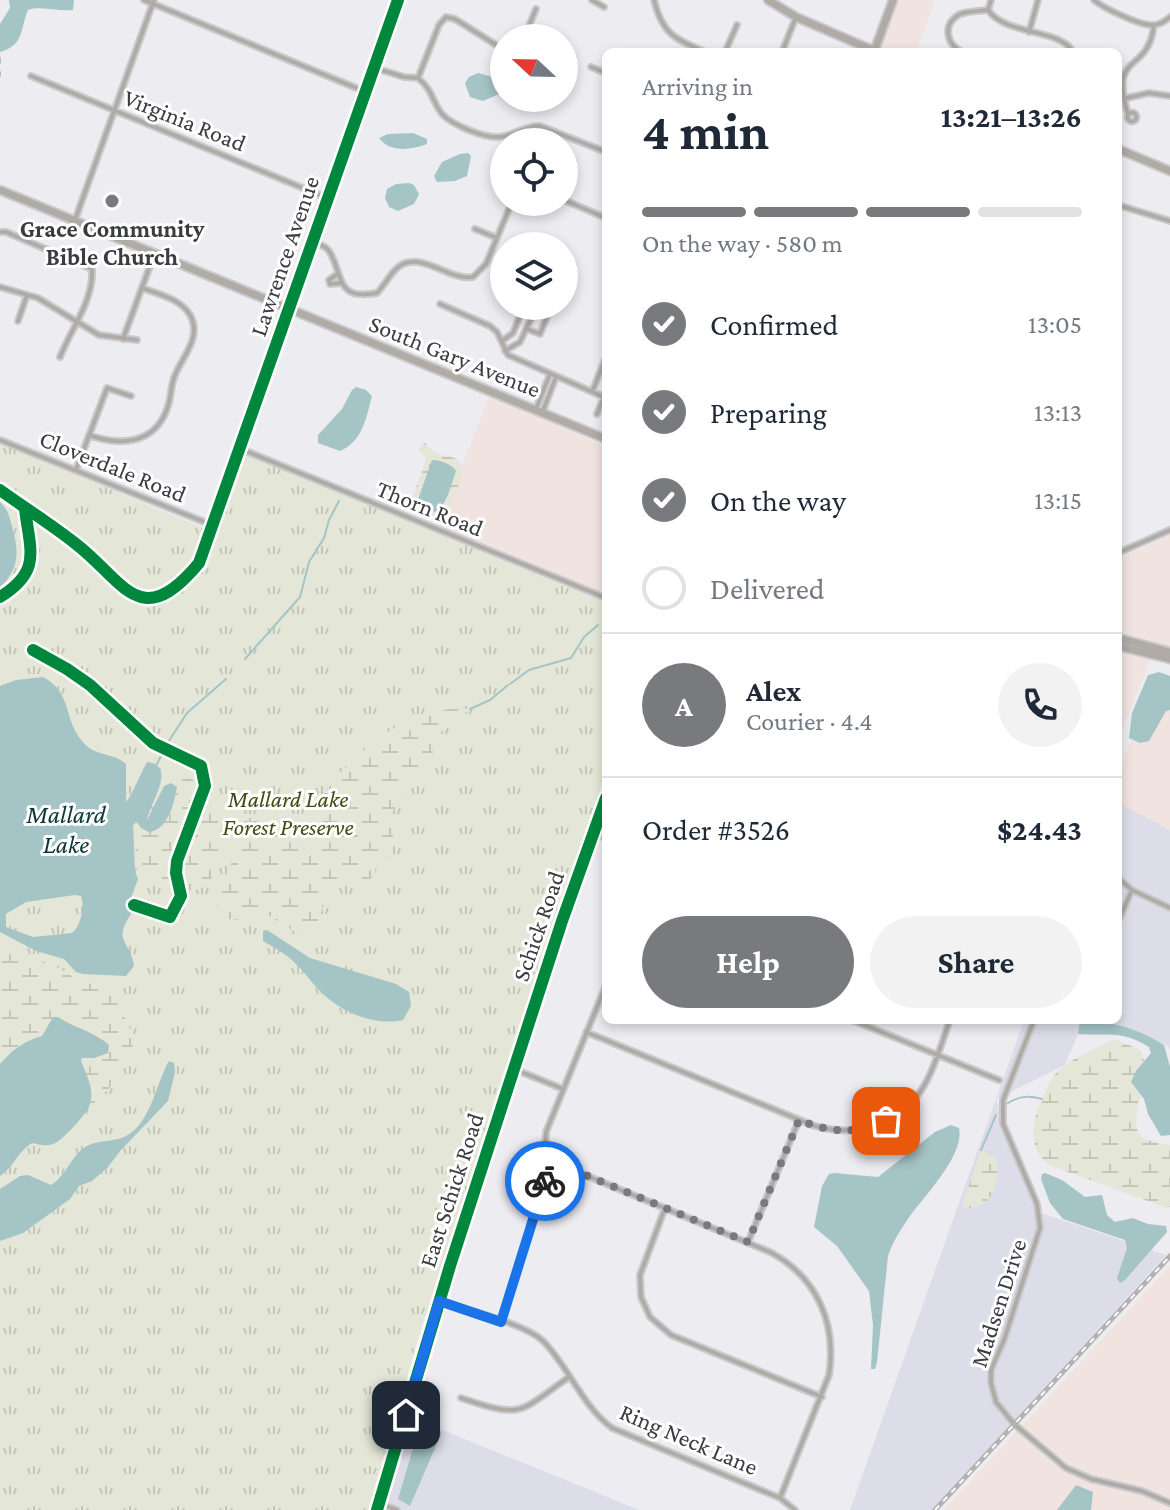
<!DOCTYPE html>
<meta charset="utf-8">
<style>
:root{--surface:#fff;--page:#f2f2f3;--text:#1f2937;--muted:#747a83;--line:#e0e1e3;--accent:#797a7d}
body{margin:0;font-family:"Crimson Pro",serif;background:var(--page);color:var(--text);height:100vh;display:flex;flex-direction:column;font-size:30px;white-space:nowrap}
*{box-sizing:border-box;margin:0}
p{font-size:26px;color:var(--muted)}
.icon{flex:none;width:44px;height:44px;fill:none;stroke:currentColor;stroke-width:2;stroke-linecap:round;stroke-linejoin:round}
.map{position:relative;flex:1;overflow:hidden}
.details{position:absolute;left:602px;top:48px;width:520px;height:976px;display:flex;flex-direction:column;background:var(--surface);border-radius:12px;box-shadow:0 4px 12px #0003}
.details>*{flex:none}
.needle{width:52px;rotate:292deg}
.tools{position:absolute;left:490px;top:24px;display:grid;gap:16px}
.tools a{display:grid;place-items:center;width:88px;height:88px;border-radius:50%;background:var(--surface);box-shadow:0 4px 12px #0003;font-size:40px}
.pin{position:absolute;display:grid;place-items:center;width:68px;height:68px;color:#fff;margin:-34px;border-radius:16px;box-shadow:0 4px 12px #0006}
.courier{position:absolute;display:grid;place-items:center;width:80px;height:80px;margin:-40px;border:6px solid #1a73e8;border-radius:50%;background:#fff;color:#222;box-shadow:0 2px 10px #0007}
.summary em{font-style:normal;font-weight:700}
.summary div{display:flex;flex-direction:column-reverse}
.summary{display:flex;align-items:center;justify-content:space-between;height:136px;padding:0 40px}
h1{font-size:52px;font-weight:700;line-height:60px}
.bar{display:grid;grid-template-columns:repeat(4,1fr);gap:12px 8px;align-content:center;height:96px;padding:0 40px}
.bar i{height:10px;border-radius:6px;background:var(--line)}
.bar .selected{background:var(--accent)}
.bar p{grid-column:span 4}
.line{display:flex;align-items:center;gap:20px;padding:0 40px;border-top:2px solid var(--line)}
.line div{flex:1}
.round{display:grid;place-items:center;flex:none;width:84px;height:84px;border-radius:42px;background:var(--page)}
ol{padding:0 40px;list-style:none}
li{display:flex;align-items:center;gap:24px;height:88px}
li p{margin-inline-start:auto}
li .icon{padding:8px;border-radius:50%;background:var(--accent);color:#fff;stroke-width:4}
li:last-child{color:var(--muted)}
li i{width:44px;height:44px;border:4px solid var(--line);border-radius:50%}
.primary-button{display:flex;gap:16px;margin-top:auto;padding:16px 40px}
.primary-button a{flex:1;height:92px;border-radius:48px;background:var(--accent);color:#fff;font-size:32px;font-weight:700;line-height:92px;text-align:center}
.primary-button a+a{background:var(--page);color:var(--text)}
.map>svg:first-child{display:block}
.commercial{fill:#f0e3e0}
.built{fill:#dcdde8}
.grass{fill:url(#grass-tufts)}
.wetland{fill:url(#wetland-marsh)}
.water{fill:#a5c4c6;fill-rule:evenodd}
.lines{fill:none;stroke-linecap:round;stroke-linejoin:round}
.stream{stroke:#a5c4c6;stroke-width:2}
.street-casing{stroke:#c9cacd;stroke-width:8}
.secondary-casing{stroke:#c9cacd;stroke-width:11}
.street{stroke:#b0aba6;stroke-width:4}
.secondary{stroke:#b0aba5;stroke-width:7}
.rail-casing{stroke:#b5b1b0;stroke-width:5}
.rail{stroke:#fff;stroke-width:2;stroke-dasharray:6;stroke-linecap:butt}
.cycleway-casing{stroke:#fff;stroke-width:17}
.cycleway{stroke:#00873e;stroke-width:12}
.done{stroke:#797a7d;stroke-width:8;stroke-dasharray:0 14.4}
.route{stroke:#1a73e8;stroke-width:10}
.poi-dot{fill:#797a7d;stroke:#fff;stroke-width:3}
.labels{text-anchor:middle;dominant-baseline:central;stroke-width:6;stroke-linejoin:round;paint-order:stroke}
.street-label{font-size:24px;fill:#3b3c3f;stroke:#fff}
.poi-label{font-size:24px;font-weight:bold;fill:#3b3c3f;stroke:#fff}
.park-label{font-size:24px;font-style:italic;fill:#464910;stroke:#fff}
.water-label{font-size:26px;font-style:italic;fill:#0b3738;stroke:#fff}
</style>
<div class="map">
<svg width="1170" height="1510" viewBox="0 0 1170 1510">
<defs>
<pattern id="grass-tufts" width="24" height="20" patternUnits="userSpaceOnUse" patternTransform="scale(2)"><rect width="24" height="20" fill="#e4e6d8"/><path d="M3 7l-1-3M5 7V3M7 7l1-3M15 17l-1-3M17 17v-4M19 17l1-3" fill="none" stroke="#c4c6ba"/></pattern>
<pattern id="wetland-marsh" width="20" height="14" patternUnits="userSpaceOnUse" patternTransform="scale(2)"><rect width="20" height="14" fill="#e4e6d8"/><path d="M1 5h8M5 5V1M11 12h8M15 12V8" fill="none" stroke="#c4c6ba"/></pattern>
</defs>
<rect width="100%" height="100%" fill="#ececf1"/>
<path class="commercial" d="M894 0H935L916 52 876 51Z
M490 395 606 447V603L436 533Z
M1170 534V650L1118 634V560Z
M1118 648 1152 657 1122 730 1118 729Z
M1170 702V830L1118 803V771L1133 735Z
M1170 1266V1500L1135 1485 1105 1479 1104 1481 1140 1490 1170 1503V1510H944Z"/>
<path class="built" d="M1118 803 1170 830V1050L1168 1046 1107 1020H1118Z
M1024 1020H1084L1065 1065 996 1099 1041 1213 1166 1255 932 1510H850Z
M411 1417 639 1510H384Z"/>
<path class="grass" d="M0 443 215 533 244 454 606 603V773L417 1341 370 1510H0Z"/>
<path class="wetland" d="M425 443C428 446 431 449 434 452 441 457 453 455 459 461 470 473 448 514 437 519L411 510 409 507 425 463V457L418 449Z
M454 708 470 709 431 740 433 745V761C412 782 380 809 395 841L390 857 383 856 376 859 375 874 368 881 341 876 332 881 317 925 310 935H300L260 910 241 920 217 918 215 913 245 820 258 814 273 816C288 838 288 849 317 850 323 836 325 828 314 816 320 785 373 739 400 725 416 716 436 712 454 708Z
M178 773C187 776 209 788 214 797 225 816 224 875 203 887 196 891 187 891 178 890L177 885C164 875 151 884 137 886L132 901V892L138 879 133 826 136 821 156 831 169 815 164 785 151 817 147 821V818L163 774Z
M0 941 28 956 59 968 76 979 100 987 115 998 135 1038C127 1068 114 1087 90 1106L91 1091 81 1061 82 1057 94 1058 100 1037C85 1032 68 1019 53 1017L42 1036C24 1041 12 1050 0 1064Z
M1115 1039 1140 1050C1158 1075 1120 1125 1145 1139 1152 1142 1162 1143 1170 1145V1207L1167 1208 1049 1165C1026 1146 1032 1121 1043 1097 1047 1088 1052 1076 1059 1070 1074 1057 1098 1047 1115 1039Z
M981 1150 996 1159C1002 1180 990 1213 964 1207L963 1203Z"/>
<path class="water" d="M9 0H74L73 10C58 12 38 5 28 10 20 28 25 45 0 52V24L10 8Z
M478 73 504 80V92L483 101 470 97 465 83 469 77Z
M413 133 427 139V144C411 150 390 153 379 138L388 134Z
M460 154 468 153 471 156 467 176 455 181 437 182 434 176 442 162Z
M409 183 414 185 419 194 414 204 398 211 389 207 385 198 387 189 396 184Z
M356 387 366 390 372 396C366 418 363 441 340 451L318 443V435L342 409 352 390Z
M432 460C440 460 452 464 456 471L448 495 439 512 425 511 416 505Z
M0 502C8 509 9 516 12 526 19 552 20 567 0 588Z
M1159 672 1170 676V710L1166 711 1149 741 1140 743 1129 738 1132 713 1148 675Z
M43 677C73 693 63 719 82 741 94 757 113 752 126 764V802C130 799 142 771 147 762 178 765 150 803 147 820L164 786 171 783 177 787C174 804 168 830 149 832L141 828 136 821 133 826 135 871 138 879 131 898 133 911C111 943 130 938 134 966L126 976 83 974 76 972 64 959 36 951 0 932V686L16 680ZM75 895 81 896C85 906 81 926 72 933L33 937 6 927V914L26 902Z
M267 930 310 958 396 984 409 992 411 1006 403 1020C375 1026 345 1014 323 994 313 985 305 972 294 962 285 953 274 948 263 941V931Z
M53 1017H58C74 1028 95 1032 109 1045L108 1053 94 1058H82L81 1061C86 1074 95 1090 90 1104 88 1113 65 1137 57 1142 49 1147 40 1145 32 1143 17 1152 14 1167 0 1176V1064C12 1050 24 1041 42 1036Z
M1080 1020C1110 1020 1138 1029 1164 1045L1170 1067V1135L1161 1136 1148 1114 1144 1099 1131 1082 1136 1071 1151 1053 1149 1047C1122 1030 1107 1036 1078 1034Z
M169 1061 174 1063 175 1072 168 1101 121 1150 108 1167 92 1181 79 1186 70 1199 23 1233 0 1241V1189L20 1176 28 1175 51 1185C66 1176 70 1158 84 1148 96 1139 112 1143 126 1136 151 1123 156 1083 169 1061Z
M951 1125 959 1128C965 1155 924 1196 910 1216 901 1229 893 1241 888 1256L877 1362 875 1369H871L873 1325 869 1291 837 1246 814 1227 822 1186 829 1174 834 1173 878 1177 935 1132Z
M1045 1173 1062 1180 1085 1197 1102 1195 1107 1215 1115 1222 1133 1218 1148 1224 1166 1226 1167 1232 1125 1280 1120 1283 1117 1278 1127 1248 1125 1240 1063 1219 1050 1203 1041 1179 1042 1174Z
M420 1425 441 1432V1434L410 1506 398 1499Z
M1076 1485 1093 1492 1091 1510H1057Z"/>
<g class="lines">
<path class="stream" d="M0 58V63
M0 72V76
M245 659 300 597 309 562 324 538 329 520 339 501
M510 684 529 670 571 658 584 637 598 625
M470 709 490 700 508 685
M165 747 187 713 226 679
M157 764 163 752
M1005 1105C1018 1096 1027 1095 1042 1099
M981 1150 996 1115"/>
<defs>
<path id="street" d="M144 0 366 92
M592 0 604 7
M654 0C662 33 674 39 705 52
M1094 0C1103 8 1141 26 1153 25 1160 25 1165 21 1170 17
M988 10C1006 36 1060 28 1073 52
M988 10 991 0
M1029 32 1038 0
M524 38 536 9
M725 52 737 25
M782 52 796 17
M962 52C946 44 942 24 960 14 968 11 980 11 988 10
M591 67 606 73
M375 68 404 77 418 78C434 91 432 103 443 115 453 125 482 137 496 137 512 138 524 125 540 126L606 152
M31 76 327 198
M418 78 439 25 446 17 455 19 504 50
M1118 100 1149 93 1170 96
M1127.5 117a4.5 4.5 0 1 1 9 0a4.5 4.5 0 1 1-9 0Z
M1128 114C1108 50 1148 76 1154 25
M498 173 504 176
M564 200 606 218
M1118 205 1170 221
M75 220 154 0
M475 229 497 238
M0 232H6L92 269C94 300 71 329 60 357
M312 242C318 244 325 245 329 251 344 274 334 301 377 293 386 284 392 269 403 264 425 254 450 281 473 277L486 264 512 202
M336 275 329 280 330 284 341 283
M0 287 38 298 99 335 137 340
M440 304 490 326 497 332 508 355 604 397
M18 321 27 295
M527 329 540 334 550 309 542 306
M123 339 154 255
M502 341 513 333 524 306
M505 351 520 342 537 306
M592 392 606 357
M536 409 550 374
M542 413 556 377
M597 414 606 392
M89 435C119 446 154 445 167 409 172 397 170 384 176 373 184 355 202 336 190 315 181 299 158 294 142 288
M0 440 212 525 398 0
M241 449 606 598
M76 470 107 388 131 396
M1118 553 1170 530
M593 833 606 838
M1118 878 1132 890 1170 908
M1118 922 1132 890
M852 1020 999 1080
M1034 1020 1003 1100V1124L1037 1204 1040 1228 1004 1340 991 1370V1383L996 1402 1014 1424 1066 1468 1091 1479 1142 1491 1170 1503
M586 1032 812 1125C855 1139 903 1124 925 1084 936 1065 942 1041 950 1020
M514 1069 563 1089
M545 1167 573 1170 770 1252C817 1277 837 1323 829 1375L780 1498
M665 1208 640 1275 641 1297 650 1317 671 1335 822 1397
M748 1242 799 1120
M439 1301C465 1310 524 1323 543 1341 569 1367 582 1406 612 1428L780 1498 795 1510
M501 1322 543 1190 546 1132 606 985
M461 1398C523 1419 518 1413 569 1377
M380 1504 397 1510"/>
<path id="secondary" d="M768 0 796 17 877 52
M874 52 893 0
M1118 149 1170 171
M0 190 606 439
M1118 638 1170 652
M1118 646 1170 659
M377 1510 450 1266 562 921 606 798"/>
</defs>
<use href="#street" class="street-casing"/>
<use href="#secondary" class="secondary-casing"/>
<use href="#street" class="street"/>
<use href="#secondary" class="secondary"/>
<defs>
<path id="rail" d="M935 1510 1170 1256"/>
</defs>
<use href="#rail" class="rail-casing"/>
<use href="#rail" class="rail"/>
<defs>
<path id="cycleway" d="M0 490C25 508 52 525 76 544 124 581 140 634 199 563L398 0
M0 597C42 571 30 551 25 509
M33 650 67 669 90 685 153 743 201 766 205 786 177 861 176 873 181 896 170 917 134 905
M377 1510 450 1266 562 921 606 798"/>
</defs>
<use href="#cycleway" class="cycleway-casing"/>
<use href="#cycleway" class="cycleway"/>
</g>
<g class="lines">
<path class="done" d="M545 1181V1167L573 1170 748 1242 799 1120C828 1132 857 1135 886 1121"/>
<path class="route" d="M406 1415 439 1301 501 1322 545 1181"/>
</g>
<circle class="poi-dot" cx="112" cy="201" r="8"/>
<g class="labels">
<g class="street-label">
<text transform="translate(185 120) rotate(22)">Virginia Road</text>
<text transform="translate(284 256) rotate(-71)">Lawrence Avenue</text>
<text transform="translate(455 356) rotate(22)">South Gary Avenue</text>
<text transform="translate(113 466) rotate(22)">Cloverdale Road</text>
<text transform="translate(430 508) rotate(22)">Thorn Road</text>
<text transform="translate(538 926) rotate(-71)">Schick Road</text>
<text transform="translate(451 1190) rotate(-72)">East Schick Road</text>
<text transform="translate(998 1303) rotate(-72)">Madsen Drive</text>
<text transform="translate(689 1439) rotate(23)">Ring Neck Lane</text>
</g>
<g class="poi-label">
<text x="112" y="228">Grace Community<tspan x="112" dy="28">Bible Church</tspan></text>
</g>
<g class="park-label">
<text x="288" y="798">Mallard Lake<tspan x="288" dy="28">Forest Preserve</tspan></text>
</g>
<g class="water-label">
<text x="66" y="814">Mallard<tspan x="66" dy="30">Lake</tspan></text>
</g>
</g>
</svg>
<div class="tools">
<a><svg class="needle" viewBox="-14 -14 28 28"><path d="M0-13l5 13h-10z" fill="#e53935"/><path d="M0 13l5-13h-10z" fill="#747a83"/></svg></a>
<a><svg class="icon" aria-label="locate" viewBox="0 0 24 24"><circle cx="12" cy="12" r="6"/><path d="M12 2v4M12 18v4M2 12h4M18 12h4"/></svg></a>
<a><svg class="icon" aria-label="layers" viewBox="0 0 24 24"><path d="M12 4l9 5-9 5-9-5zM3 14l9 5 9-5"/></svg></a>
</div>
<div class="pin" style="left:886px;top:1121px;background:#ea580c"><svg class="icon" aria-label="bag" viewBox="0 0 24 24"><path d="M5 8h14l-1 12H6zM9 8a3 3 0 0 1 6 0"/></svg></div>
<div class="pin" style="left:406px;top:1415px;background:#1f2937"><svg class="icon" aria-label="home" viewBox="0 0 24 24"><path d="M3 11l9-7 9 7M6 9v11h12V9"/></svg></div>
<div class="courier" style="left:545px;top:1181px"><svg class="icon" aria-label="bike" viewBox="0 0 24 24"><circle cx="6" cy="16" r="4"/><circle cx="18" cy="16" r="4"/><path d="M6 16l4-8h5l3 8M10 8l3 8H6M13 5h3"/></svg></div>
<section class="details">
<div class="summary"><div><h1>4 min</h1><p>Arriving in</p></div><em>13:21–13:26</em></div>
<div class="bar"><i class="selected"></i><i class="selected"></i><i class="selected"></i><i></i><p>On the way · 580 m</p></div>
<ol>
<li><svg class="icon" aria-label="check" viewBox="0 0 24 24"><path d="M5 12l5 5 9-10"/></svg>Confirmed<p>13:05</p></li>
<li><svg class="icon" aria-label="check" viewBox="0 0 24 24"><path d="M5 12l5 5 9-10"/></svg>Preparing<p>13:13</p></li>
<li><svg class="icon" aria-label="check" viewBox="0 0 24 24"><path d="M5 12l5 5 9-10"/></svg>On the way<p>13:15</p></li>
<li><i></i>Delivered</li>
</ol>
<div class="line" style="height:144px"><b class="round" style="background:var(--accent);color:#fff">A</b><div><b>Alex</b><p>Courier · 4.4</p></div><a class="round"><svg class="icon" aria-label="phone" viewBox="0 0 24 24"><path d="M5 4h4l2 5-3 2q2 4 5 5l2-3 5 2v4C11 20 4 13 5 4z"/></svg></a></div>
<div class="line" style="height:104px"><div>Order #3526</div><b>$24.43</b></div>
<div class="primary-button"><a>Help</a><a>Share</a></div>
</section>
</div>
